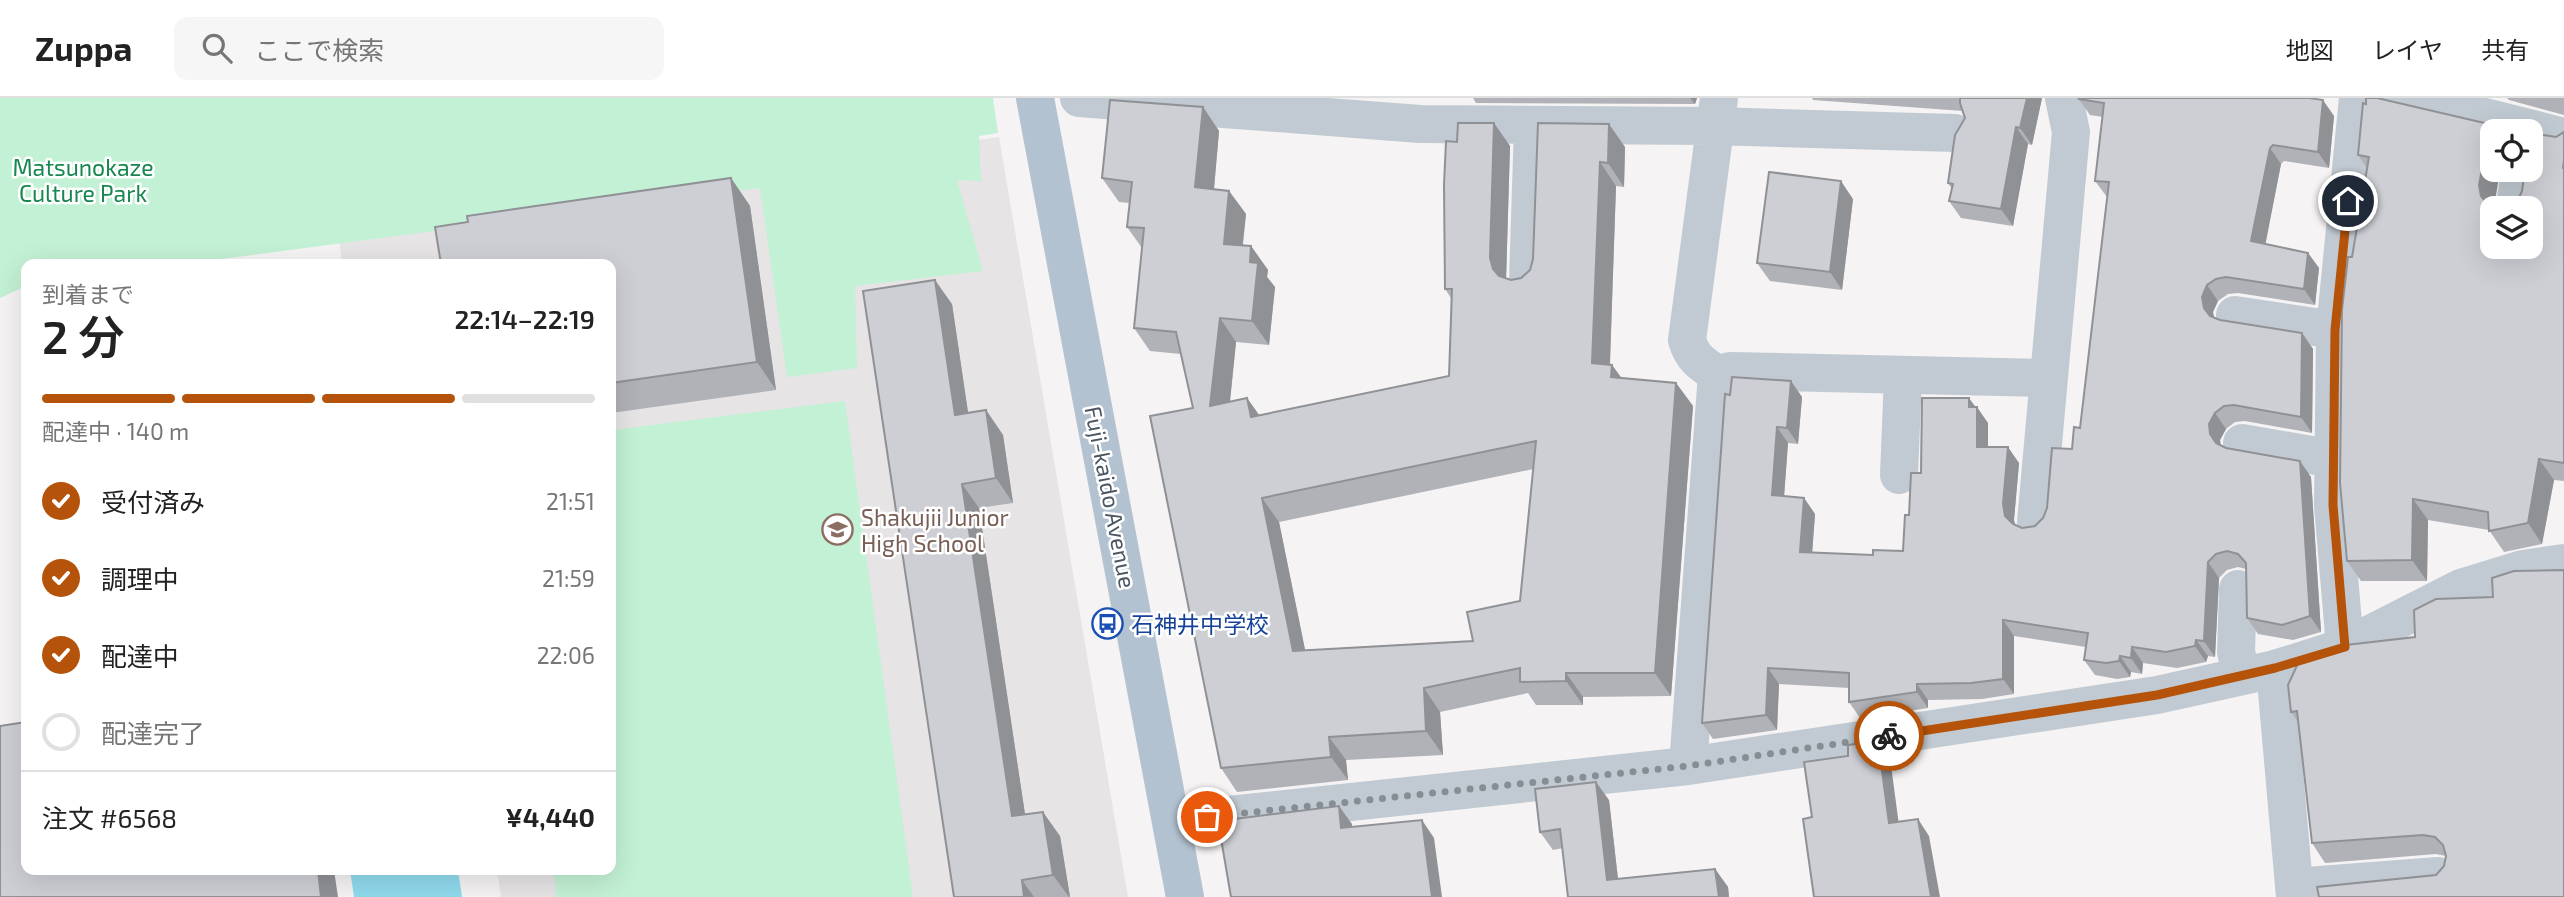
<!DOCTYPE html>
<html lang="ja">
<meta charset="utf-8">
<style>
:root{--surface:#fff;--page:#f6f6f6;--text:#222;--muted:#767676;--line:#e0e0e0;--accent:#b45309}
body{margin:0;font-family:"Exo 2","Noto Sans JP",sans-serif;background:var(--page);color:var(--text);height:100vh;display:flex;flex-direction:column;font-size:26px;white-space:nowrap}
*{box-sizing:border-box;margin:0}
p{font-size:23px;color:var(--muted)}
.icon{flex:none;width:38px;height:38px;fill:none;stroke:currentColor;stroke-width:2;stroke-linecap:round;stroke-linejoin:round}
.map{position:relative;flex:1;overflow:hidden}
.side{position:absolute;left:21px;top:161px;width:595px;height:616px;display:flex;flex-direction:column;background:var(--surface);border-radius:14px;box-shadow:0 7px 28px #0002}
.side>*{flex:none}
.buttons{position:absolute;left:2480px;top:21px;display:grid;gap:14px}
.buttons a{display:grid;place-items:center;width:63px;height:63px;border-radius:14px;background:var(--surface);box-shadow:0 7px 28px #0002;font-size:35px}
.pin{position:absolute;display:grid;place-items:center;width:60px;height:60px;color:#fff;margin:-30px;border:4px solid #fff;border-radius:50%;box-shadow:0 2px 7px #0007}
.courier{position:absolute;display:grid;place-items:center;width:70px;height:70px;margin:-35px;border:5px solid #b45309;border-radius:50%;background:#fff;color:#222;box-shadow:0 2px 9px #0007}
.headline em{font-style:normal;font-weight:600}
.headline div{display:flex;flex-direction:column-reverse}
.headline{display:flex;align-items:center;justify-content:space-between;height:119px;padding:0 21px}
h1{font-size:46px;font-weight:600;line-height:52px}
.bar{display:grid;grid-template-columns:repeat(4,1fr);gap:10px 7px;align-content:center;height:84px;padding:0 21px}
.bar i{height:9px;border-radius:5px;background:var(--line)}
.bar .current{background:var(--accent)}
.bar p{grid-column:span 4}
.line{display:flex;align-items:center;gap:18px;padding:0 21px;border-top:2px solid var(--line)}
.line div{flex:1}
ol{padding:0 21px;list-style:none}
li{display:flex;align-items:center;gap:21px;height:77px}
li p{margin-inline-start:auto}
li .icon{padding:7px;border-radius:50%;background:var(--accent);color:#fff;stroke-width:4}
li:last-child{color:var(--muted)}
li i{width:38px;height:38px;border:4px solid var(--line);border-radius:50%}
header{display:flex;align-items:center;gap:42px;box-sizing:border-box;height:98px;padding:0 35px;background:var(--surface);border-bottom:2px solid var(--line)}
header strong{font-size:33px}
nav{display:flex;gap:38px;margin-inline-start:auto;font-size:24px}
.search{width:490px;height:63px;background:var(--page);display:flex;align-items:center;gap:18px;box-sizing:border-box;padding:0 24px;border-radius:14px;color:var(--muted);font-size:26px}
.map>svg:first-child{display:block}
.education{fill:#e6e4e5}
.green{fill:#c3f1d5}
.water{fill:#90daee}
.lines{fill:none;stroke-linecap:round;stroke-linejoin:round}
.minor{stroke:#c1cad2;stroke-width:38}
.major{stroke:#b3c2d1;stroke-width:38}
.wall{fill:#b0b2b7;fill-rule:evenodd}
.shaded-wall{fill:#909195}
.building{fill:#cdcfd5;stroke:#909195;stroke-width:2;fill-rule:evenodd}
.done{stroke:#868d94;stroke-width:7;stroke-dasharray:0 12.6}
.route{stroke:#b45309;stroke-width:9}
.labels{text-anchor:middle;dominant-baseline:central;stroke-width:5;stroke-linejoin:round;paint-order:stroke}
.park-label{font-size:23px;fill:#17864f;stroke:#fff}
.street-label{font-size:23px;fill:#4a5661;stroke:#fff}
.education-label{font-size:23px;fill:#785e54;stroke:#fff;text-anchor:start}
.transit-label{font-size:23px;fill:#164399;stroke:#fff;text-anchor:start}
</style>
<header>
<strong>Zuppa</strong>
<div class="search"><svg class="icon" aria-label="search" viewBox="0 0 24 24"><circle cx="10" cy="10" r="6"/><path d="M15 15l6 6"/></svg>ここで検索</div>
<nav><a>地図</a><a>レイヤ</a><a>共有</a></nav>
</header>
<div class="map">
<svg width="2564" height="799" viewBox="0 0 2564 799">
<rect width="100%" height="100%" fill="#f5f3f3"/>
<path class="education" d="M999 39 1128 799H501L497 772H611V166H342L338 134Z"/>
<path class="green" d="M0 0H993L998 35 979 38 981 83 957 82 983 173 855 188 857 270 787 279 760 90 184 166H26V188L0 200Z
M845 303 913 799H556L554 772H611V332Z"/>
<path class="water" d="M350 772H458L462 799H354Z"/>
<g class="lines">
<path class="minor" d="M1079 0 1420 26 1713 28 1955 35
M1719 0 1687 242C1692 260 1702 266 1717 276L1730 273 2049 280
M2392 0 2461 13 2564 39
M2515 110 2520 72
M1528 184 1533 27
M2235 217 2335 232
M2242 345 2334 361
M1899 377 1903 277
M2036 424 2071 34 2064 0
M2238 491 2236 554 2242 578
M2345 549 2333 407 2335 232 2358 0
M2275 571 2295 799
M1688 668 1717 276
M1173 723 1688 668 2157 597 2275 571 2345 549 2461 490 2523 471 2564 465
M2294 789 2438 778"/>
<path class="major" d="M1035 0 1185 799"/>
</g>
<path class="wall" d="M1473 0H1697L1695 6 1476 5Z
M1812 0H2042L2032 47 2028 46 2013 128 1961 120 1949 103 1952 91 1948 85 1965 20 1963 13 1813 2Z
M2078 0H2315L2334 18 2329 70 2284 63 2281 66 2265 145 2308 155 2319 170 2315 207 2238 195 2228 196 2218 203 2213 214 2214 220 2220 222 2302 235 2313 251 2312 335 2245 323 2235 324 2226 331 2220 342 2221 348 2226 350 2311 379 2321 534 2293 542 2258 536 2247 520 2246 471 2238 469 2227 472 2219 480 2215 559 2208 558 2206 564 2177 570 2143 565 2142 576 2131 574 2130 579 2117 581 2095 577 2084 562 2086 549 2014 538V596L1982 601 1928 602V610L1860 620 1849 604V590L1779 586 1777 632 1713 641 1702 625 1730 297 1791 283 1802 299 1798 346 1788 345 1784 398 1804 400 1815 416 1812 455 1873 457 1903 453 1909 417 1921 375 1975 309 1988 325V349L2019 365 2014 422 2015 427 2022 430 2035 428 2043 420 2080 330 2107 99 2095 83 2103 19 2090 17Z
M2507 0H2564V17L2509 2Z
M1203 9 1219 33 1214 91 1229 93 1246 116 1243 147 1251 148 1268 172 1267 179 1275 189 1269 247 1236 244 1230 304 1247 300 1259 317 1449 278 1451 200 1445 191 1457 44 1494 25 1510 48 1506 181 1511 182 1521 180 1530 172 1533 161 1538 25 1625 49 1624 89 1616 88 1610 267H1612L1621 280 1676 285 1693 308 1671 598 1583 599V607H1536L1528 595 1440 614 1443 657 1346 662 1348 682 1237 694 1221 670 1193 310 1181 256 1150 253 1134 230 1142 150 1127 129 1130 105 1119 104 1102 80ZM1533 371 1520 503 1473 543 1305 552 1279 424Z
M2506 30 2508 33H2492V72H2500L2493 108 2492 149 2509 109 2518 102 2556 39 2564 34V383L2554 382 2542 446 2504 454 2489 432 2428 422 2427 483H2361L2347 463 2352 159 2367 70 2358 57Z
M731 80 750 108 776 292 611 315V166L468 124Z
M1853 101 1842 192 1770 183 1757 165Z
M952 206 968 315 986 312 1003 337 1013 405 979 410 1025 716 1060 738 1070 799H954Z
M2288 587 2564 799 2436 777 2444 768 2446 758 2436 756 2325 765 2312 745 2298 624 2291 614Z
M1609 702 1618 781 1715 771 1728 789 1729 799H1568L1563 750 1553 752 1540 734Z"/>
<path class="shaded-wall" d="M1690 0H1697L1695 6Z
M2027 0H2042L2032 47 2020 30Z
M2323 2 2334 18 2329 70 2318 54Z
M1203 9 1219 33 1212 113 1195 89Z
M1494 25 1510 48 1506 184 1509 195 1493 171 1490 160Z
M1609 26 1625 49 1624 89 1608 65Z
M2016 29 2028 46 2013 128 2001 111Z
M2488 38 2492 45V72H2500L2494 110 2492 115 2481 98 2479 87Z
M2270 50 2281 66 2263 159 2251 143Z
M1600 64 1616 88 1609 289 1592 265Z
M731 80 750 108 776 292 757 264Z
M1841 83 1853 101 1842 192 1830 174Z
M1229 93 1246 116 1240 169 1224 146Z
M1251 148 1268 172 1267 179 1275 189 1269 247 1252 223 1250 164Z
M2308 155 2319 170 2315 207 2304 191Z
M935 182 952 206 972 341 955 317Z
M2207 187 2218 203 2213 214 2215 226 2204 210 2202 199Z
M1220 220 1236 244 1227 331 1210 308Z
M2302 235 2313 251 2312 335 2301 319Z
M1612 267 1629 290 1611 279Z
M1791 283 1802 299 1798 346 1787 330Z
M1676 285 1693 308 1671 598 1655 575Z
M1247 300 1264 324 1251 319Z
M1969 300 1977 311V309L1988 325V365L1977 349 1969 309Z
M986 312 1003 337 1013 405 996 380Z
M2215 315 2226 331 2220 342 2221 352 2210 336 2209 326Z
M1777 329 1788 345 1783 413 1772 397Z
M2008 349 2019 365 2014 422 2017 434 2005 418 2003 406Z
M2539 361 2554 382 2542 446 2528 425Z
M2300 363 2311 379 2321 534 2310 518Z
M962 386 979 410 1029 743 1012 718Z
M1262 400 1279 424 1310 576 1293 553Z
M1804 400 1815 416 1811 470 1800 454Z
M2413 401 2428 422 2427 483 2412 462Z
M2208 464 2219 480 2215 559 2204 543Z
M2003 522 2014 538V596L2003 581Z
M2196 542 2208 558 2206 564 2195 548Z
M2132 549 2143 565 2142 576 2131 560Z
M2120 558 2131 574 2130 579 2119 563Z
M1768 570 1779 586 1777 632 1766 617Z
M1566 575 1583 599V607L1566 583Z
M1917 586 1928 602V610L1917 594Z
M1424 590 1440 614 1443 657 1426 633Z
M1329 639 1346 662 1348 682 1331 659Z
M1878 643 1890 660 1901 742 1889 725Z
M1596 684 1609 702 1620 799 1607 782Z
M1339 708 1352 726 1354 748 1341 730Z
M1043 714 1060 738 1070 799H1069L1053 777Z
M1918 721 1929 738 1940 799H1931Z
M1422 722 1434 740 1442 799H1432Z
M1715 771 1728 789 1729 799H1719Z
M318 772H334L338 799H321Z
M1022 782 1034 799H1024Z"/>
<path class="building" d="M1960 0H2027L2020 30 2016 29 2001 111 1949 103 1953 86 1948 85 1955 37 1965 20 1960 5Z
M2078 0H2309L2323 2 2318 54 2273 47 2270 50 2251 143 2308 155 2304 191 2226 179 2216 181 2207 187 2202 199 2204 210 2210 218 2220 222 2302 235 2301 319 2234 307 2224 308 2215 315 2209 326 2210 336 2216 345 2226 350 2300 363 2310 518 2282 527 2247 520 2246 465 2238 456 2227 453 2216 456 2208 464 2204 543 2196 542 2195 548 2166 554 2132 549 2131 560 2120 558 2119 563 2106 565 2084 562 2088 535 2003 522V581L1971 585 1917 586V594L1849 604V575L1768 570 1766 617 1702 625 1725 296 1730 297 1732 279 1791 283 1787 330 1777 329 1772 397 1804 400 1800 454 1873 457V452L1903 453 1905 417H1909L1911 375H1921L1922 300H1969V309H1977V349H2008L2003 406 2005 418 2013 426 2022 430 2035 428 2043 420 2047 410 2052 350 2072 351 2074 329 2080 330 2109 84 2095 83 2104 5 2079 1Z
M2366 0H2377L2506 30 2492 33V35L2488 38 2479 87 2481 98 2488 107 2497 110H2492V149H2530V110H2502L2509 109 2518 102 2522 93 2525 72H2530V35L2556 39 2564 34V62L2563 70 2564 71V365L2539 361 2528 425 2489 433 2488 414 2413 401 2412 462 2347 463 2340 385 2342 212 2348 159H2352L2369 59 2358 57 2363 5 2366 6Z
M1110 2 1203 9 1195 89 1229 93 1224 146 1251 148 1250 164 1258 165 1252 223 1220 220 1210 308 1247 300 1251 319 1449 278 1452 191H1445L1444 87 1446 43 1457 44 1458 25H1494L1490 160 1493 171 1499 178 1511 182 1521 180 1530 172 1533 161 1538 25 1609 26 1608 65 1600 64 1592 265 1612 267 1611 279 1676 285 1655 575H1566V583L1520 584V570L1424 590 1426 633 1329 639 1331 659 1221 670 1150 318 1193 310 1176 234 1134 230 1144 130 1127 129 1132 84 1102 80ZM1536 343 1520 503 1467 514 1473 543 1293 553 1262 400Z
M1769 74 1841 83 1830 174 1757 165Z
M731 80 757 264 611 285V166H441L435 129 468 124 467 118Z
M935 182 955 317 986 312 996 380 962 386 1012 718 1043 714 1053 777 1022 782 1024 799H954L863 193Z
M2564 472V799H2319L2317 789 2436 777 2444 768 2446 758 2443 747 2435 739 2423 737 2312 745 2297 613 2291 614 2288 587 2299 563 2346 547 2415 539 2414 512 2436 501 2493 499 2492 480 2514 473Z
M26 624V772H318L321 799H0V628Z
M1878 643 1889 725 1918 721 1931 799H1814L1803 721 1812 719 1804 664 1848 658V647Z
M1596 684 1607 782 1715 771 1719 799H1568L1560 731 1540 734 1535 691Z
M1339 708 1341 730 1422 722 1432 799H1231L1218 723Z"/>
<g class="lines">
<path class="done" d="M1207 719 1688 668 1889 638"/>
<path class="route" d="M1889 638 2157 597 2275 570 2345 549 2333 407 2335 232 2348 103"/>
</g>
<defs>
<symbol id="school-ring" viewBox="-11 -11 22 22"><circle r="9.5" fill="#fff" stroke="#8d6e63" stroke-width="1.5"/><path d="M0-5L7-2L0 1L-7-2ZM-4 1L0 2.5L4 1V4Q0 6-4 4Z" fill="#8d6e63"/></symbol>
<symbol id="bus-ring" viewBox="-11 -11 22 22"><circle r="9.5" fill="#fff" stroke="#1a4fb4" stroke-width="1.5"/><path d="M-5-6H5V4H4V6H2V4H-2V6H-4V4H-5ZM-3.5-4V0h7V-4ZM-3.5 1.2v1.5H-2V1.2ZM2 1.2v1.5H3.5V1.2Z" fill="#1a4fb4"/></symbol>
</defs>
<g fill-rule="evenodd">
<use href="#school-ring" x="820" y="414" width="35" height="35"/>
<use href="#bus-ring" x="1090" y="508" width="35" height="35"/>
</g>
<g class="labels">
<g class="park-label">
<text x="83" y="69">Matsunokaze<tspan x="83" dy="26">Culture Park</tspan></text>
</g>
<g class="street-label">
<text transform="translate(1111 399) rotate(79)">Fuji-kaido Avenue</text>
</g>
<g class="education-label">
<text x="861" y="419">Shakujii Junior<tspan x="861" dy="26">High School</tspan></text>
</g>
<g class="transit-label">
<text x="1131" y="526">石神井中学校</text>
</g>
</g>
</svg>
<div class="buttons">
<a><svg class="icon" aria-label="locate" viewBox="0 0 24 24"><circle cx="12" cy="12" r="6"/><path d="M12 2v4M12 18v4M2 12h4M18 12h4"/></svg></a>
<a><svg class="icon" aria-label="layers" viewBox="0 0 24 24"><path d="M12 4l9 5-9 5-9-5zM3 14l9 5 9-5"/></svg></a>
</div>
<div class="pin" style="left:1207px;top:719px;background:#ea580c"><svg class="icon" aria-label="bag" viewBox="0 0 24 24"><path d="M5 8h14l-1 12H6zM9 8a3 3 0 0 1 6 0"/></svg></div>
<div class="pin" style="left:2348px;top:103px;background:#1f2937"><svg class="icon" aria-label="home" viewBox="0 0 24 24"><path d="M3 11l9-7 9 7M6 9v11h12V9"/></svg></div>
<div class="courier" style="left:1889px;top:638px"><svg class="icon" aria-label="bike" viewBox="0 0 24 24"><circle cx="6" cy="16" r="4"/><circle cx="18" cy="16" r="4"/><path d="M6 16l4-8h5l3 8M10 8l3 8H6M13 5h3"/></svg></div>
<section class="side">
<div class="headline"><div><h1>2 分</h1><p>到着まで</p></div><em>22:14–22:19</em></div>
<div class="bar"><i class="current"></i><i class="current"></i><i class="current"></i><i></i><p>配達中 · 140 m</p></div>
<ol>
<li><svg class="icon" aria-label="check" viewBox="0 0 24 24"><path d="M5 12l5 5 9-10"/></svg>受付済み<p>21:51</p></li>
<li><svg class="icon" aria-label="check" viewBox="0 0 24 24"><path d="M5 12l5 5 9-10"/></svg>調理中<p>21:59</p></li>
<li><svg class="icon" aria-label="check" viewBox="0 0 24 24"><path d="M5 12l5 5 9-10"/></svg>配達中<p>22:06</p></li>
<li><i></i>配達完了</li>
</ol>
<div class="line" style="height:91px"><div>注文 #6568</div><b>¥4,440</b></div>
</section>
</div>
